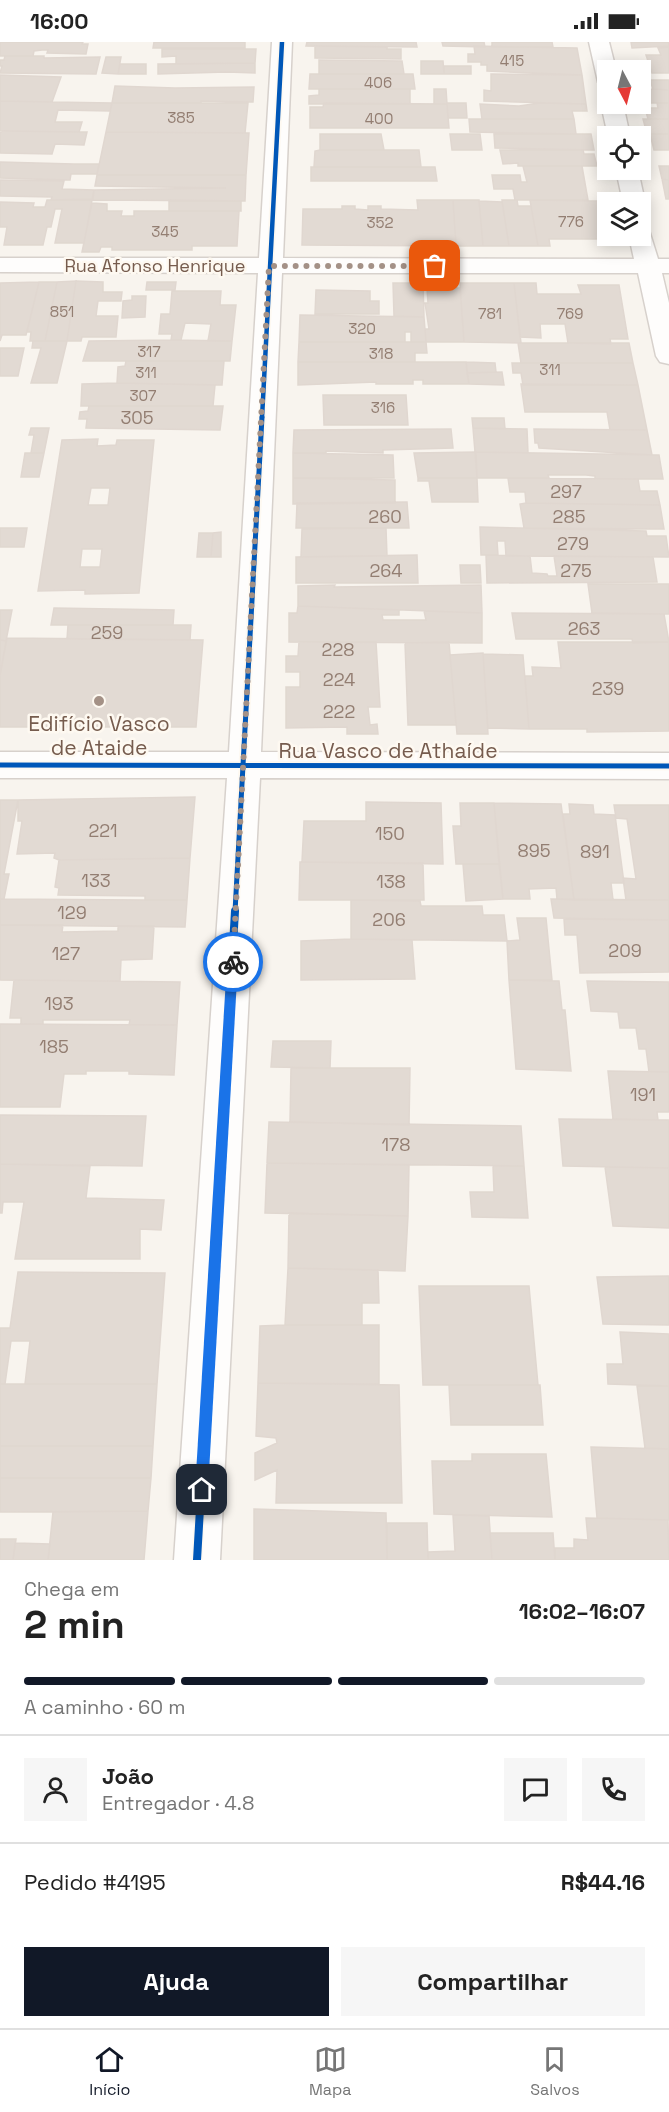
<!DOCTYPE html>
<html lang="pt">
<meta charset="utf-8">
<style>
:root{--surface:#fff;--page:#f6f6f6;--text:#222;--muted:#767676;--line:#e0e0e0;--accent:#111827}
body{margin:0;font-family:"Space Grotesk",sans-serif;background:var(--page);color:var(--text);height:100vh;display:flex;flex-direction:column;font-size:22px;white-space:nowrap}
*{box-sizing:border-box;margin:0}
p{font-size:20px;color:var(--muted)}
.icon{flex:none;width:33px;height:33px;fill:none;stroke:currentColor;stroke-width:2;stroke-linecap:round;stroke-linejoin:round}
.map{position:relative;height:1518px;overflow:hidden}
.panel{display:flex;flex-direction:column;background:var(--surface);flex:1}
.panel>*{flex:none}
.needle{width:39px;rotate:173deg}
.controls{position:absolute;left:597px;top:18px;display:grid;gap:12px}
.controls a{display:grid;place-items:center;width:54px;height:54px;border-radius:0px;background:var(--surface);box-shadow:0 3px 15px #0003;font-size:30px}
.pin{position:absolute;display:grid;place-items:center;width:51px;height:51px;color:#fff;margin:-26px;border-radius:12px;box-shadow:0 3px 9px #0006}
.courier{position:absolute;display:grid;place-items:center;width:60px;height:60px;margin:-30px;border:4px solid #1a73e8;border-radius:50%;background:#fff;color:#222;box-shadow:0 2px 8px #0007}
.overview em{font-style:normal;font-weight:700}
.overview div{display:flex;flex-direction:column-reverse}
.overview{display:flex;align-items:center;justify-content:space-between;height:102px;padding:0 24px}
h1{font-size:39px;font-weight:700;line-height:45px}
.bar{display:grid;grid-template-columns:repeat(4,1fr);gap:9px 6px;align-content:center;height:72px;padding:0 24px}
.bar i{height:8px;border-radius:4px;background:var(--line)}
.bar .active{background:var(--accent)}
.bar p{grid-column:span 4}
.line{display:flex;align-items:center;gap:15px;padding:0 24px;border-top:2px solid var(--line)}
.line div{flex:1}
.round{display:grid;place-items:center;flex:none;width:63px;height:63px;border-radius:0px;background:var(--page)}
.cta{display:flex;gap:12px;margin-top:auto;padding:12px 24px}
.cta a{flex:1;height:69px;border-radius:0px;background:var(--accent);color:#fff;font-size:24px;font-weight:700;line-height:69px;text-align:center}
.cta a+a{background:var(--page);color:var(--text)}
.status{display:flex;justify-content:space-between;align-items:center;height:42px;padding:0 30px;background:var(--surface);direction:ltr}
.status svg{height:16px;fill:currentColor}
.dock{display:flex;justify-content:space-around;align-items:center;height:84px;border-top:2px solid var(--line);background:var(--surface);font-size:16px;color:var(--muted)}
.dock a{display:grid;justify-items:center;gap:3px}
.dock .active{color:var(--accent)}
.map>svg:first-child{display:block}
.building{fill:#e2dad3;stroke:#e0d7d0;stroke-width:1.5;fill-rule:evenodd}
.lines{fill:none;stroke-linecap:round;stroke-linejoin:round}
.minor-casing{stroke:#d7d1cc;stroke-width:3}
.minor{fill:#fefdfc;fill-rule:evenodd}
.cycleway-far2-casing{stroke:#fef9f1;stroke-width:8}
.cycleway-far1-casing{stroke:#fef9f1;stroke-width:9}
.cycleway-casing{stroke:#fef9f1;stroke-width:11}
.cycleway-far2{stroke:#0057b8;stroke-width:4.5}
.cycleway-far1{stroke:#0057b8;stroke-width:5}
.cycleway{stroke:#0057b8;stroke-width:8}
.route{fill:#1a73e8}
.done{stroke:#a49186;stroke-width:6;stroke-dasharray:0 10.8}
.poi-dot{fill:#a49186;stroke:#fef9f1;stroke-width:2}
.labels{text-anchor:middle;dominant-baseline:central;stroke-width:5;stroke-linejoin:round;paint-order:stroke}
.far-number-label{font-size:15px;fill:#937e72}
.far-street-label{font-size:18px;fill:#765c4e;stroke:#fef9f1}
.number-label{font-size:18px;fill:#937e72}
.poi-label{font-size:21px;fill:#765c4e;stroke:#fef9f1}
.street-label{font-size:21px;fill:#765c4e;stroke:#fef9f1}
</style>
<div class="status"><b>16:00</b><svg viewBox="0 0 49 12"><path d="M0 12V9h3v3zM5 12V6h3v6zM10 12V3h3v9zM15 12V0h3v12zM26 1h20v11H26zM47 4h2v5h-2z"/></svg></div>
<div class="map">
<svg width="669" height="1518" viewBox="0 0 669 1518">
<rect width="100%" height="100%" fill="#f8f4ee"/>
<path class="building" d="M0 0H83L82 2H88L86 12 47 11 48 8H42L34 9 33 14H0Z
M154 0H245V6H153Z
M307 0H416L417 5 306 4Z
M442 0H484L485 5 443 4Z
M492 0H552L553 5H492Z
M631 0H669V4L632 6Z
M315 4 387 5V7H401V17L315 16Z
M474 4 577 6 582 33 487 29V23H481V20H468V12H475Z
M669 5V31H652L646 13H661L658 6Z
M162 7H256L255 21 176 22V14L162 15Z
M5 14H44V16L100 15 96 32 0 31 2 24H0V18H4Z
M106 15H121L118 32 102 31Z
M319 18 402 19 404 32H319Z
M421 19H443L444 32H421Z
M255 21V31L227 30 158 32V22Z
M120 22H146V32H118Z
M444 24H471V32H444Z
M310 32H413L415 47H309Z
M491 32 582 33 586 62 484 59V48L491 49Z
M0 33 61 35 52 60 0 59Z
M650 38H669V48L653 47Z
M115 44 175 46 254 45 253 60 201 59V61H112Z
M319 47H410V62H309V54L319 53Z
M434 47H446L447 62H434Z
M653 47 669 48V61H640V48Z
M0 59 52 60 112 61 110 69 58 68 55 80H82L79 90 0 89Z
M112 61H248L245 91 106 90Z
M324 61 447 62 449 86H310V65H323Z
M447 61H466L467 76H448Z
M540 61 586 62 587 69H572L574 77H482L480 62 519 64Z
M657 61H669V77H648L645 66H658Z
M469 77H574L576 92 470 90Z
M643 77H669V92H647Z
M3 89 79 90H87L84 103 55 102 52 112 0 111V91Z
M106 90 249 91 246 133H97Z
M320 92H381L384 108H320Z
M450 92H480L482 108H452Z
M494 92H591L594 108 495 106Z
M650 92H669V108H654Z
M320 108H419L421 125H314L315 109Z
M500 108H583L584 112H594L597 124H518V121L503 122Z
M0 120 74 122H99L97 132H71L70 138 0 136Z
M523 124H582L588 158H515L513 147H494L492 133H520L521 140H527Z
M659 124H669V138L662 137Z
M311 125H435L437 139H311Z
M97 133H246L245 159 92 158 94 148 226 146 95 144Z
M662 137 669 138V157H666Z
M0 138 64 139 62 147 94 148 93 157 51 158 52 155 0 154Z
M47 158H92L84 201H55L62 167H55L51 185H47L43 203H4L7 185H0V160L34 161 33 165H45Z
M169 158 241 159V169H169Z
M417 158H453L456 204 302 203 303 167H342V164H355V167L368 168V164H381V167L418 168Z
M453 158H479L483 204H456Z
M502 158H517L518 164H531L538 204H509Z
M530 158 600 159 608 197H549L550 204H538Z
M479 159 502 160 509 204H483Z
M92 161 107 162V169H122L121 174H134V169H239L237 204H192V208H112V205H101L99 210H82Z
M76 239 103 240V250H122L121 259H98L96 274H118L116 295H82L81 299H67Z
M76 239 67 299H45L57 240Z
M39 240H57L45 299H30L31 290H27Z
M39 240 26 293H2L0 299V241Z
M147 240H176L175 248H146Z
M393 241H423L424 275 394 274Z
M460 241H514L521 301 464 300Z
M514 241H536L537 252H581L578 243H619L628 297H610L611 302 568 301 565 282H540L541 296 520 295Z
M427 246H460L464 300H426L425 287H429L425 261H428Z
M316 248 370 249V259H379V272H315Z
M172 249H221L220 263H236L232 299H208L211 282 185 281 181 298H171L172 292H159L161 272H170Z
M132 254H146L145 275 122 276 123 259 132 258Z
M300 273 424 275 426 300H411V290H405V300H299Z
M171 298 232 299 230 319H83L89 299Z
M33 299H67L57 341H31L41 306H32Z
M299 300H426L427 311H415V320H298Z
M518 301H629L633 321H521Z
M0 306H24L18 334H0Z
M126 319H224L222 343 117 341 118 325 125 324Z
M298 320H466L469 342H423V338H413V342H376V340L298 343Z
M466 320 495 321 496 330 467 331Z
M512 321H633L638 343H523L521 331H513Z
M502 330 504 343 469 342 467 331Z
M117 341 215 343 213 364H81L82 342Z
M521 342 638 343 647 388H610L607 370H525Z
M323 353H406L408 383H324Z
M89 364H223L220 388 86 386 87 377H79L80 370 88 369Z
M472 376H504L505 387 473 386Z
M31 386H49L44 411H31L34 393H29Z
M473 386 527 387 528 411 475 410Z
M451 387 453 406 383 408V411L326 409V411H293L294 388Z
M534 387 647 388 652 413 539 406 538 401H535Z
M98 397 97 404 116 403 117 398H154L139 551 85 552V548L38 549 62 398ZM91 446H110L108 463H88ZM82 507H102L100 525H80Z
M475 410 659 413 663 437H595V434L586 433H548L549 436H477Z
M476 410 477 436H418L414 411Z
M25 411H44L39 435H21Z
M293 411 393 413 394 436H293Z
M293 436 395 438V461L293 462Z
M418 436H477L478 460H432L429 439H418Z
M508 436 638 437 640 449H657L660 463 526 461 525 450H510Z
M407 460 409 486H296L297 461Z
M526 461 660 463 664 487 524 486 520 462Z
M480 485 646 489 647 494H666L669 515 506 514 505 499H497L498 513H481Z
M0 486H27L24 505H0Z
M386 486 387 514 301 515 302 487Z
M221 490V515H211L213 491Z
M199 491H213L211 515H197Z
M417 513 418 541H296V515Z
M486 513 530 514 532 531 547 532 548 534H557L554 514 653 515 657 540 487 541Z
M460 523H480L481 541H461Z
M588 542H669V572L592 571Z
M335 543 334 545 481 543 482 571 298 564V544Z
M298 564 399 568V573H382L383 578H426L424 569 482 571V601L289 600V571H297Z
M54 566 174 568 173 583H51Z
M0 568H12L6 599 0 598Z
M512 571 664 572 669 600 633 601 632 597H516Z
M68 583H191L190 598 67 597Z
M7 596 203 598 196 685H0V634Z
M0 598 6 599 0 634Z
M299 600H376L380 665H368L370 683 377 682 378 692H347V685L286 686V645H300V630H286V614H298Z
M449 600 456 683H408L405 601Z
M558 600H669V689L587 690V687H529L525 634H533L532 625 561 626Z
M483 611 488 692H457L450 613Z
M483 612 523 613 529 687 488 686Z
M195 755 190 816 59 818 54 816 55 811 17 812 22 779H18V758Z
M0 758H18L4 832H9L4 857H0Z
M366 760 441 761 443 822 302 820 304 779H366Z
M460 761H494L499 822H456L453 784H461Z
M494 761 561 762 574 858 557 857 556 846 529 847 530 857H503Z
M569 762 593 763 594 772 615 773 624 841H611L613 858H574L563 772H570Z
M614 763H669V858H626L623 836 636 837 627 777 616 776Z
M190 816 187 858H145V854L58 853 59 846 55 845 59 818Z
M300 820 423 821 424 858H299Z
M463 822H499L503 857 466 859Z
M0 857 145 858H187L185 885 0 883Z
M551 857 669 858V878L554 876Z
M351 858 420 859 421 864H482L483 873H504L507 899 351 897Z
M517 876H546L552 938H509L507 899 520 898Z
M564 877 669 878V930L580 931 577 893H565Z
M0 883H63L62 890 118 889V884H154L152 917 121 918 120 939 0 938Z
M351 897 412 898 415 937 301 938V899Z
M14 938 180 940 177 983H129L130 978H43V982H21V976H10Z
M509 938 559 939 562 968H565L571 1029 516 1027Z
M587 939 669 940V1030H649L646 1007H639L636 986H620L618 970 591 969Z
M0 982 177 983 174 1033 129 1032V1029H86V1032H64L60 1065H0Z
M273 999H331L330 1026 271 1025Z
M291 1026H410L409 1083 290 1080Z
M608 1029 669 1030V1070H657L658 1078 613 1077Z
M0 1073 146 1074 142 1124 0 1122Z
M559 1077 669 1078V1126L563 1124Z
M269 1080 521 1084 524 1124 267 1121Z
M267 1121 409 1123 408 1174 265 1171Z
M0 1122 90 1124 86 1156 164 1158 161 1188 140 1187V1217H15L24 1160H3L2 1171H0Z
M493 1124H524L528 1176 472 1175 470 1150H494Z
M605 1125 669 1126V1186L613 1184Z
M289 1171 408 1174 405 1229 288 1226Z
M288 1226 378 1228 379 1261H362V1283H285Z
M18 1230 165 1231 157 1342H25L30 1299H11L5 1342H0V1286H10Z
M669 1234V1283L603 1282 597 1235Z
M419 1244H529L538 1343H423Z
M285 1283H379V1342L258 1341 260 1284Z
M620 1290 669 1292V1344L608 1342 607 1322H623Z
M258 1341 399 1343 402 1461H276L277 1428 255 1438V1411L277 1401 276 1396 256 1394Z
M0 1342H157L153 1404H0Z
M449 1343H540L543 1383H451Z
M637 1344H669V1407L645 1406Z
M0 1404H153L151 1436H0Z
M591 1405 669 1407V1478L597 1476Z
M472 1412H546L552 1475 434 1472 432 1419H472Z
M0 1436H151L148 1469 0 1470Z
M254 1467 386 1471 387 1518H254Z
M148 1469 144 1518H48L53 1470Z
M453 1473 489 1474 492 1518H428V1510L455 1509Z
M586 1476 668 1478 669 1518H555V1506H574V1497L588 1498Z
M387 1481H427L428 1518H387Z
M490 1491H553L555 1518H492Z
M0 1497H16L13 1518H0Z
M15 1501 50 1502 48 1518H13Z"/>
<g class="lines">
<defs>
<path id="minor" d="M272 0H292L283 216 634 217 629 194H640V183L648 185 658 217H669V231H662L669 261V322L660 320 656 314 638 231H282L261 710 669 711V737L260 736 220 1518H174L227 736H0V710H229L258 231 0 230V216H259Z
M589 0H609L616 28H608V46L601 44 598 40Z
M604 57H608V62H623L630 94H608L601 62Z
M616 128H638L645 160 642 165 640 160H623Z"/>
</defs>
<use href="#minor" class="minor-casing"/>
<use href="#minor" class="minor"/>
<defs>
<path id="cycleway-far2" d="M262 376 282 0"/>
<path id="cycleway-far1" d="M0 723 669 724
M235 870 262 375"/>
<path id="cycleway" d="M197 1518 235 869"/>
</defs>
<use href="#cycleway-far2" class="cycleway-far2-casing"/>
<use href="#cycleway-far1" class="cycleway-far1-casing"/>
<use href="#cycleway" class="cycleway-casing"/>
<use href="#cycleway-far2" class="cycleway-far2"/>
<use href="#cycleway-far1" class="cycleway-far1"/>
<use href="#cycleway" class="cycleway"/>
</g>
<path class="route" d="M233 915 238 920 208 1448 206 1453 202 1455 197 1453 195 1448 227 920Z"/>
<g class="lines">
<path class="done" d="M233 920 269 224H435"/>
</g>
<circle class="poi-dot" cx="99" cy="659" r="6"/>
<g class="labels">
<g class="far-number-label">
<text x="512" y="18">415</text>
<text x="378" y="40">406</text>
<text x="181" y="75">385</text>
<text x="379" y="76">400</text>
<text x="571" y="179">776</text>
<text x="380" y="180">352</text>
<text x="165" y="189">345</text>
<text x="62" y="269">851</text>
<text x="490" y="271">781</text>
<text x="570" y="271">769</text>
<text x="362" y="286">320</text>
<text x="149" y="309">317</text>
<text x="381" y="311">318</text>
<text x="550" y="327">311</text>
<text x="146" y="330">311</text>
<text x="143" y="353">307</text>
<text x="383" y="365">316</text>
</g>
<g class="far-street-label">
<text x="155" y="223">Rua Afonso Henrique</text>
</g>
<g class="number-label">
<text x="137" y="375">305</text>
<text x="566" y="449">297</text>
<text x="385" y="474">260</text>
<text x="569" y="474">285</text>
<text x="573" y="501">279</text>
<text x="386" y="528">264</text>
<text x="576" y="528">275</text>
<text x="584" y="586">263</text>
<text x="107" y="590">259</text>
<text x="338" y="607">228</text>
<text x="339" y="637">224</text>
<text x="608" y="646">239</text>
<text x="339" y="669">222</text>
<text x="103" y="788">221</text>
<text x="390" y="791">150</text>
<text x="534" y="808">895</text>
<text x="595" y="809">891</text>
<text x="96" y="838">133</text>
<text x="391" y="839">138</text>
<text x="72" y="870">129</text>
<text x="389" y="877">206</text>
<text x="625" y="908">209</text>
<text x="66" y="911">127</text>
<text x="59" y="961">193</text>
<text x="54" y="1004">185</text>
<text x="643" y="1052">191</text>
<text x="396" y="1102">178</text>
</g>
<g class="poi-label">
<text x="99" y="681">Edifício Vasco<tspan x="99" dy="24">de Ataide</tspan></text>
</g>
<g class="street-label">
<text x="388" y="708">Rua Vasco de Athaíde</text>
</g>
</g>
</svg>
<div class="controls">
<a><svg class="needle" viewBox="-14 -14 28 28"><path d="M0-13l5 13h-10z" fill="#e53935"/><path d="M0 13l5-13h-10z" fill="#767676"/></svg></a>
<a><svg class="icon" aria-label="locate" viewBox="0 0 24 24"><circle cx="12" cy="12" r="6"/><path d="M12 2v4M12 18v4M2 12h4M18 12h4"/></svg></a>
<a><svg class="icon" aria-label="layers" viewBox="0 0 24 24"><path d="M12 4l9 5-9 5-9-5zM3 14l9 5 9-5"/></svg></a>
</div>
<div class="pin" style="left:435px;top:224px;background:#ea580c"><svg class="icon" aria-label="bag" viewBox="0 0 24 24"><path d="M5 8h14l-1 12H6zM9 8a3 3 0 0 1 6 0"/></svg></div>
<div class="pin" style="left:202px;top:1448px;background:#1f2937"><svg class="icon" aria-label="home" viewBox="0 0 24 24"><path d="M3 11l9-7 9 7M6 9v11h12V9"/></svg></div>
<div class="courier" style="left:233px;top:920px"><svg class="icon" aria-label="bike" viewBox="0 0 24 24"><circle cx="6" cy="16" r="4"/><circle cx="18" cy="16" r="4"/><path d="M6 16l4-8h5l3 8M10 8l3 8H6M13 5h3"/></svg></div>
</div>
<section class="panel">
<div class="overview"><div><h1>2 min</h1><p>Chega em</p></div><em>16:02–16:07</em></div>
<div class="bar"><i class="active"></i><i class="active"></i><i class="active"></i><i></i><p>A caminho · 60 m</p></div>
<div class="line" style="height:108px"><a class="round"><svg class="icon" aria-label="person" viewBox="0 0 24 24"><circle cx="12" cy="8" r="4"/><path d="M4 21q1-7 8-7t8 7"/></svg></a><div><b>João</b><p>Entregador · 4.8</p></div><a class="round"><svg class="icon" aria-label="chat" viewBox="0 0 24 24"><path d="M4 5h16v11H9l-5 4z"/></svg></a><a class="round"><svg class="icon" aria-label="phone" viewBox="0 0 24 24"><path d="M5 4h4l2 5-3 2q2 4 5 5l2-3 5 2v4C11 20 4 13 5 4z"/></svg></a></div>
<div class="line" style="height:78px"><div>Pedido #4195</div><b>R$44.16</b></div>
<div class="cta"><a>Ajuda</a><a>Compartilhar</a></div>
</section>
<nav class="dock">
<a class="active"><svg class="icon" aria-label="home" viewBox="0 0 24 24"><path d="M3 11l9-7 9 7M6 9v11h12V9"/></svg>Início</a>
<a><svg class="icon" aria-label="map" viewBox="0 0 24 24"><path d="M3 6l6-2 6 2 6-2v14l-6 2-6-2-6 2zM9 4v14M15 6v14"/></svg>Mapa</a>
<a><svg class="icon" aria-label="saved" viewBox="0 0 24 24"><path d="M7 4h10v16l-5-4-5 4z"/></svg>Salvos</a>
</nav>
